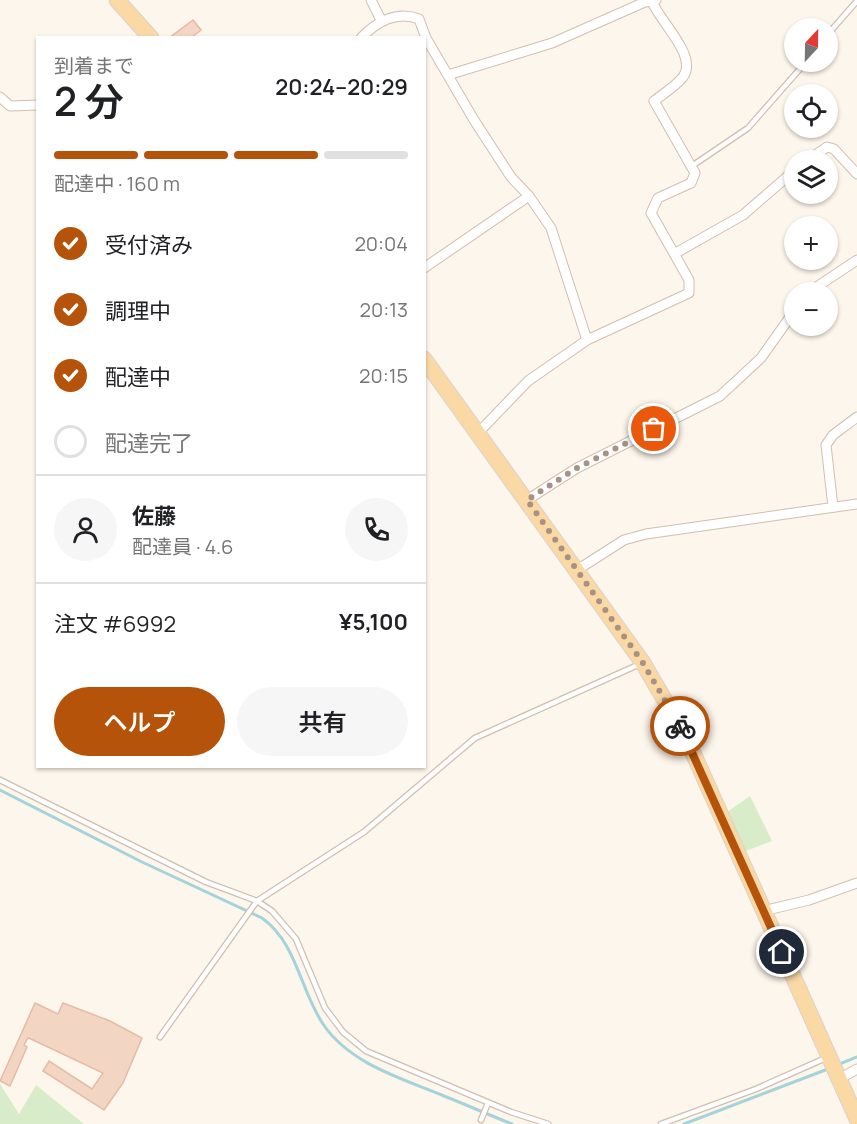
<!DOCTYPE html>
<html lang="ja">
<meta charset="utf-8">
<style>
:root{--surface:#fff;--page:#f6f6f6;--text:#202124;--muted:#757577;--line:#e0e0e0;--accent:#b45309}
body{margin:0;font-family:Manrope,"Noto Sans JP",sans-serif;background:var(--page);color:var(--text);height:100vh;display:flex;flex-direction:column;font-size:22px;white-space:nowrap}
*{box-sizing:border-box;margin:0}
p{font-size:20px;color:var(--muted)}
.icon{flex:none;width:33px;height:33px;fill:none;stroke:currentColor;stroke-width:2;stroke-linecap:round;stroke-linejoin:round}
.map{position:relative;flex:1;overflow:hidden}
.drawer{position:absolute;left:36px;top:36px;width:390px;height:732px;display:flex;flex-direction:column;background:var(--surface);border-radius:0px;box-shadow:0 2px 4px #0004}
.drawer>*{flex:none}
.needle{width:39px;rotate:22deg}
.buttons{position:absolute;left:784px;top:18px;display:grid;gap:12px}
.buttons a{display:grid;place-items:center;width:54px;height:54px;border-radius:50%;background:var(--surface);box-shadow:0 2px 4px #0004;font-size:30px}
.pin{position:absolute;display:grid;place-items:center;width:51px;height:51px;color:#fff;margin:-26px;border:3px solid #fff;border-radius:50%;box-shadow:0 2px 6px #0007}
.courier{position:absolute;display:grid;place-items:center;width:60px;height:60px;margin:-30px;border:4px solid #b45309;border-radius:50%;background:#fff;color:#222;box-shadow:0 2px 8px #0007}
.headline em{font-style:normal;font-weight:600}
.headline div{display:flex;flex-direction:column-reverse}
.headline{display:flex;align-items:center;justify-content:space-between;height:102px;padding:0 18px}
h1{font-size:39px;font-weight:600;line-height:45px}
.bar{display:grid;grid-template-columns:repeat(4,1fr);gap:9px 6px;align-content:center;height:72px;padding:0 18px}
.bar i{height:8px;border-radius:4px;background:var(--line)}
.bar .selected{background:var(--accent)}
.bar p{grid-column:span 4}
.line{display:flex;align-items:center;gap:15px;padding:0 18px;border-top:2px solid var(--line)}
.line div{flex:1}
.round{display:grid;place-items:center;flex:none;width:63px;height:63px;border-radius:32px;background:var(--page)}
ol{padding:0 18px;list-style:none}
li{display:flex;align-items:center;gap:18px;height:66px}
li p{margin-inline-start:auto}
li .icon{padding:6px;border-radius:50%;background:var(--accent);color:#fff;stroke-width:4}
li:last-child{color:var(--muted)}
li i{width:33px;height:33px;border:3px solid var(--line);border-radius:50%}
.cta{display:flex;gap:12px;margin-top:auto;padding:12px 18px}
.cta a{flex:1;height:69px;border-radius:36px;background:var(--accent);color:#fff;font-size:24px;font-weight:600;line-height:69px;text-align:center}
.cta a+a{background:var(--page);color:var(--text)}
.map>svg:first-child{display:block}
.green{fill:#d8ecc9}
.lines{fill:none;stroke-linecap:round;stroke-linejoin:round}
.stream{stroke:#a5d3da;stroke-width:3}
.building{fill:#f3d5c3;stroke:#e6bba3;stroke-width:1.5}
.lane-casing{stroke:#d1beb0;stroke-width:7}
.street-casing{stroke:#d1beb0;stroke-width:11}
.primary-casing{stroke:#dad1cd;stroke-width:17}
.lane{stroke:#fff;stroke-width:4.5}
.street{stroke:#fff;stroke-width:9}
.primary{stroke:#fbd9a5;stroke-width:15}
.done{stroke:#a89285;stroke-width:6;stroke-dasharray:0 10.8}
.route{stroke:#b45309;stroke-width:8}
</style>
<div class="map">
<svg width="857" height="1124" viewBox="0 0 857 1124">
<rect width="100%" height="100%" fill="#fdf6ec"/>
<path class="green" d="M750 796 772 841 741 853 724 814Z
M0 1084 19 1114 36 1085 84 1124H0Z"/>
<g class="lines">
<path class="stream" d="M0 790 142 862 262 918C297 943 300 990 323 1024 350 1064 401 1078 444 1096 467 1105 489 1115 512 1124
M837 1065 857 1057
M684 1124 828 1069"/>
</g>
<path class="building" d="M193 20 201 30 191 38H169Z
M35 1003 58 1014 63 1003 110 1021 142 1038 123 1083 104 1110 43 1071 49 1061 92 1089 103 1073 31 1039 28 1038 24 1045 27 1047 10 1086 0 1081Z"/>
<g class="lines">
<defs>
<path id="lane" d="M828 34 857 1
M692 166 748 128 806 62
M0 780 206 882 257 901 272 911 296 939 325 1008 343 1032 366 1051 511 1112 548 1124
M160 1037 257 901 364 832 475 738 640 664
M481 1120 488 1103
M661 1124 756 1089 828 1057"/>
<path id="street" d="M371 0 381 20
M361 38C376 22 397 10 419 19L426 38 474 120 511 177 529 196 551 228 587 340 528 381 478 433
M448 75 552 43 645 2 656 0
M0 97 10 106 38 105
M808 160 827 147 834 149 857 174
M674 254 743 215 795 170
M424 268 529 196
M809 292 857 260
M587 340 689 293V280L651 213 658 198 691 183 695 173 654 101C663 94 676 86 683 77 699 56 658 20 652 1
M527 500 577 468 720 396 761 358 795 310
M833 507 826 445 833 435 857 417
M577 570 624 540 646 534 857 504
M763 911 809 900 857 883
M839 1079 857 1069"/>
<path id="primary" d="M117 0 151 38
M424 359 643 663 685 735 857 1119"/>
</defs>
<use href="#lane" class="lane-casing"/>
<use href="#street" class="street-casing"/>
<use href="#primary" class="primary-casing"/>
<use href="#lane" class="lane"/>
<use href="#street" class="street"/>
<use href="#primary" class="primary"/>
</g>
<g class="lines">
<path class="done" d="M654 429 577 468 527 500 643 663 680 726"/>
<path class="route" d="M680 726 782 952"/>
</g>
</svg>
<div class="buttons">
<a><svg class="needle" viewBox="-14 -14 28 28"><path d="M0-13l5 13h-10z" fill="#e53935"/><path d="M0 13l5-13h-10z" fill="#757577"/></svg></a>
<a><svg class="icon" aria-label="locate" viewBox="0 0 24 24"><circle cx="12" cy="12" r="6"/><path d="M12 2v4M12 18v4M2 12h4M18 12h4"/></svg></a>
<a><svg class="icon" aria-label="layers" viewBox="0 0 24 24"><path d="M12 4l9 5-9 5-9-5zM3 14l9 5 9-5"/></svg></a>
<a>+</a>
<a>−</a>
</div>
<div class="pin" style="left:654px;top:429px;background:#ea580c"><svg class="icon" aria-label="bag" viewBox="0 0 24 24"><path d="M5 8h14l-1 12H6zM9 8a3 3 0 0 1 6 0"/></svg></div>
<div class="pin" style="left:782px;top:952px;background:#1f2937"><svg class="icon" aria-label="home" viewBox="0 0 24 24"><path d="M3 11l9-7 9 7M6 9v11h12V9"/></svg></div>
<div class="courier" style="left:680px;top:726px"><svg class="icon" aria-label="bike" viewBox="0 0 24 24"><circle cx="6" cy="16" r="4"/><circle cx="18" cy="16" r="4"/><path d="M6 16l4-8h5l3 8M10 8l3 8H6M13 5h3"/></svg></div>
<section class="drawer">
<div class="headline"><div><h1>2 分</h1><p>到着まで</p></div><em>20:24–20:29</em></div>
<div class="bar"><i class="selected"></i><i class="selected"></i><i class="selected"></i><i></i><p>配達中 · 160 m</p></div>
<ol>
<li><svg class="icon" aria-label="check" viewBox="0 0 24 24"><path d="M5 12l5 5 9-10"/></svg>受付済み<p>20:04</p></li>
<li><svg class="icon" aria-label="check" viewBox="0 0 24 24"><path d="M5 12l5 5 9-10"/></svg>調理中<p>20:13</p></li>
<li><svg class="icon" aria-label="check" viewBox="0 0 24 24"><path d="M5 12l5 5 9-10"/></svg>配達中<p>20:15</p></li>
<li><i></i>配達完了</li>
</ol>
<div class="line" style="height:108px"><a class="round"><svg class="icon" aria-label="person" viewBox="0 0 24 24"><circle cx="12" cy="8" r="4"/><path d="M4 21q1-7 8-7t8 7"/></svg></a><div><b>佐藤</b><p>配達員 · 4.6</p></div><a class="round"><svg class="icon" aria-label="phone" viewBox="0 0 24 24"><path d="M5 4h4l2 5-3 2q2 4 5 5l2-3 5 2v4C11 20 4 13 5 4z"/></svg></a></div>
<div class="line" style="height:78px"><div>注文 #6992</div><b>¥5,100</b></div>
<div class="cta"><a>ヘルプ</a><a>共有</a></div>
</section>
</div>
